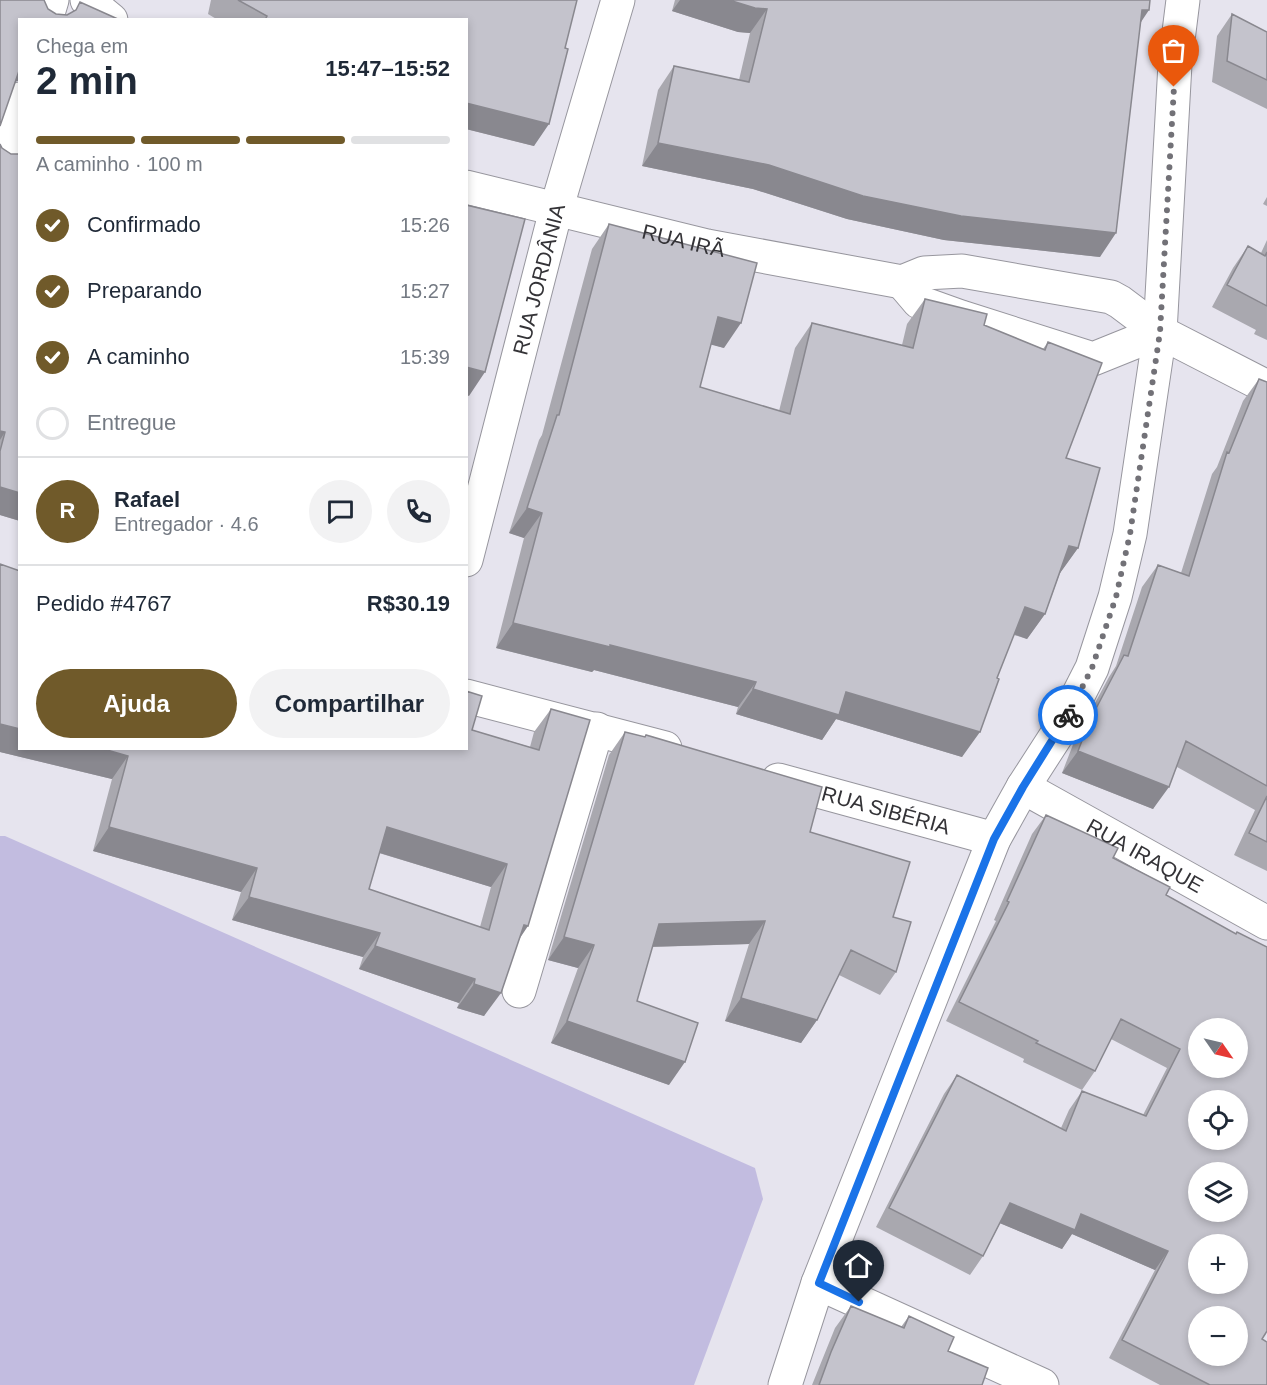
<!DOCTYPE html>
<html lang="pt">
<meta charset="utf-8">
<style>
:root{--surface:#fff;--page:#f2f2f3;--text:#1f2937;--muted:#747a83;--line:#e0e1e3;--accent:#705a2a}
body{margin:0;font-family:Arial,sans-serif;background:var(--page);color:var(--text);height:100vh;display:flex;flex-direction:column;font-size:22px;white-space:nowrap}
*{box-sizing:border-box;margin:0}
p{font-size:20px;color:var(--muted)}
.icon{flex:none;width:33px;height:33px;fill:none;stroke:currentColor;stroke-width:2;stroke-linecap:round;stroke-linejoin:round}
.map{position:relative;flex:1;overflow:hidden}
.drawer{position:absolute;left:18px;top:18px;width:450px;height:732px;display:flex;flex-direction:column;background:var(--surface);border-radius:0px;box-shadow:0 3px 9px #0003}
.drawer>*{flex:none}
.needle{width:39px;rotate:124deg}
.controls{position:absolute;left:1188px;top:1018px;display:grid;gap:12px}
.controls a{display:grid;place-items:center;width:60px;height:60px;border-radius:50%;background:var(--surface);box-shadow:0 3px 9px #0003;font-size:30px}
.pin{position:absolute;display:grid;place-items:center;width:51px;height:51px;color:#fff;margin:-62px -26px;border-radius:50% 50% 50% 0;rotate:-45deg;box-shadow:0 0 6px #0007}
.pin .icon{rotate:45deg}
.courier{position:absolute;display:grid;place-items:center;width:60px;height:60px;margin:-30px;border:4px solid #1a73e8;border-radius:50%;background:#fff;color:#222;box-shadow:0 2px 8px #0007}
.overview em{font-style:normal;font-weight:700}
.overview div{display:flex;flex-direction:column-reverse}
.overview{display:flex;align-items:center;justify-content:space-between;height:102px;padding:0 18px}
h1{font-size:39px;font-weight:700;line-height:45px}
.bar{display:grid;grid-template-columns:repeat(4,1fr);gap:9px 6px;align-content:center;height:72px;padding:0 18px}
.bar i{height:8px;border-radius:4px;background:var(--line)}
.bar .on{background:var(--accent)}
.bar p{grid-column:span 4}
.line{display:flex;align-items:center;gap:15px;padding:0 18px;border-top:2px solid var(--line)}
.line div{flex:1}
.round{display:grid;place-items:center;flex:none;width:63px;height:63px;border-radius:32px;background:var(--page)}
ol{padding:0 18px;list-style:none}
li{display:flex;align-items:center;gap:18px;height:66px}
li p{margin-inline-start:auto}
li .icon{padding:6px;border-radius:50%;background:var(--accent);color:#fff;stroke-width:4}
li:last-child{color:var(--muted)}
li i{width:33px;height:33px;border:3px solid var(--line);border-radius:50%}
.action{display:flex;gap:12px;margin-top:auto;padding:12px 18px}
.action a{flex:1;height:69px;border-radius:36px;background:var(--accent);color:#fff;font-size:24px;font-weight:700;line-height:69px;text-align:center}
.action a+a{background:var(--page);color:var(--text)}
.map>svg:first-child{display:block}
.green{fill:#c2bce0}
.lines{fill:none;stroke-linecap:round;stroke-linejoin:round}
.street-casing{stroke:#97969e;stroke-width:35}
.street{stroke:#fff;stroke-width:33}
.wall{fill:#a9a8af;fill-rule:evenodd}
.shaded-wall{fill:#89888f}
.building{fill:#c4c3cc;stroke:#89888f;stroke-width:1.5;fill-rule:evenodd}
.done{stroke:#727177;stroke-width:6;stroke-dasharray:0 10.8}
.route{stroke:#1a73e8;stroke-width:8}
.labels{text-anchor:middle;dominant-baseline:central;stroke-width:6;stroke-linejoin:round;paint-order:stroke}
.street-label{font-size:21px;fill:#343337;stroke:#f3f2fb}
</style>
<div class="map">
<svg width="1267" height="1385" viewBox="0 0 1267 1385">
<rect width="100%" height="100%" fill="#e6e4ee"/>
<path class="green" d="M0 836H5L755 1168 763 1199 694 1385H0Z"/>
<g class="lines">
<defs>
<g id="street">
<path d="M87 0 111 20"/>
<path d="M46 20 52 0"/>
<path d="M0 159 20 99"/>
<path id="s1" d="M466 187 707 246 902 282 924 273 962 271 1111 297 1120 302 1160 332 1267 387"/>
<path d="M902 282 919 302 961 317 1093 359 1160 332"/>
<path id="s2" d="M466 560 556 210 618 0"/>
<path d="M466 696 665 748"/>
<path id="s3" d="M778 780 994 839"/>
<path id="s4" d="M1023 787 1267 923"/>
<path d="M519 991 597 729"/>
<path d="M818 1283 1042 1385"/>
<path d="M785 1385 818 1283 994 839 1023 787 1063 725 1092 668 1115 597 1130 534 1160 332 1175 64 1183 0"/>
</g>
</defs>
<use href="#street" class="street-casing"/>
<use href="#street" class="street"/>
</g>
<path class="wall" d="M211 0H577L534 146 466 129V20H218L208 14Z
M675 0H1150L1141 22 1100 257 944 240 847 219 753 189 642 166 658 90 674 66 739 80 750 33 738 32 672 11Z
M1232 14 1267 32V109L1212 82 1217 36Z
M0 144 2 148 11 154H20V521L0 515Z
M1267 197V206L1263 204Z
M609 224 724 348 711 344 700 387 779 411 795 348 812 323 902 345 907 324 925 299 984 325 1043 349 1048 342 1066 458 1078 548 1060 573 1045 614 1027 639 1014 635 962 757 836 719 822 740 736 714 738 707 594 670 592 672 496 648 524 538 509 533 539 440 542 435 592 249Z
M1267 240V340L1254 334 1256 330 1212 307 1233 268 1248 246 1261 253Z
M1259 379 1267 382V871L1234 855 1255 810 1177 767 1153 809 1062 773 1074 742 1109 677 1116 666 1142 587 1158 565 1181 573 1212 474 1217 467 1243 401Z
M0 564 472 730 530 747 534 732 551 709 519 940 484 1016 457 1008 459 1003 359 969 363 957 232 920 241 892 93 851 112 779 0 752ZM379 853 491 887 480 927 369 889Z
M625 732 644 737 646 735 810 832 893 917 896 972 880 995 839 975 817 1020 801 1043 725 1021 749 944 652 947 637 1001 669 1085 551 1043 578 968 548 960 609 755Z
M1046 815 1113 858 1166 895 1262 1339 1267 1385H1160L1109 1358 1155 1270 1072 1234 1062 1249 1000 1223 983 1256 970 1275 876 1227 944 1094 957 1075 1061 1128 1069 1110 1082 1091 1143 1115 1167 1068 1111 1039 1095 1071 1082 1090 1023 1062 1024 1059 946 1021 996 921 994 920 1032 834Z
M851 1306 901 1327 909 1316 948 1351 982 1385H812L835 1328Z"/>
<path class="shaded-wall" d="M680 0H729L767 9 750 33 738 32 672 11Z
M1142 10H1149L1133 34Z
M20 68V81H17L8 85Z
M466 103 549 124 534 146 466 129Z
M658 143 1116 233 1100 257 944 240 847 219 753 189 642 166Z
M718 317 741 323 724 348 701 342Z
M466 367 485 372 469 396 466 395Z
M0 431 5 432 0 440Z
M0 487 20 493V521L0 515Z
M527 508 542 513 524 538 509 533Z
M1069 546 1078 548 1060 573 1052 571Z
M1025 607 1045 614 1027 639 1008 632Z
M513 623 610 645 756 682 738 707 594 670 592 672 496 648Z
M753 689 846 692 980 732 962 757 836 719 822 740 736 714Z
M0 724 20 729V748H100L128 756 112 779 0 752Z
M1078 751 1169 787 1153 809 1062 773Z
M109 827 257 868 241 892 93 851Z
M387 827 507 864 491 887 370 850Z
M249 897 380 933 363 957 232 920Z
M765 921 749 944 643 947 659 924Z
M524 925 528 926 512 950Z
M564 937 594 945 578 968 548 960Z
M375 946 475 979 459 1003 359 969Z
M474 984 501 993 484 1016 457 1008Z
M741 998 817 1020 801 1043 725 1021Z
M567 1021 685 1062 669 1085 551 1043Z
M1010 1203 1081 1214 1168 1251 1155 1270 1072 1234 1062 1249 997 1222Z"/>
<path class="building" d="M0 0H44L48 9 56 14 67 15 76 10 80 2 120 20H20V68L0 126Z
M238 0H577L565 48 568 49 549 124 466 103V20H265L267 16Z
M729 0H1150L1149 10H1142L1116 233 961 216 863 196 769 165 658 143 674 66 749 82 767 9 755 8Z
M1232 14 1267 32V80L1227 61Z
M0 144 2 148 11 154H20V493L0 487V451L5 432 0 431Z
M466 205 525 219 485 372 466 367Z
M609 224 757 263 741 323 718 317 700 387 790 414 812 323 913 348 925 299 987 314 984 325 1045 350 1048 342 1102 363 1066 458 1100 468 1078 548 1069 546 1045 614 1025 607 997 678 999 679 980 732 846 692 839 715 753 689 756 682 610 645V647L513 623 542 513 527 508 557 415H559Z
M1248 246 1265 256 1267 252V306L1227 285Z
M1259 379 1267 382V786L1186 741 1169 787 1078 751 1090 720 1124 655 1128 656 1158 565 1189 576 1227 452 1229 453Z
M0 564 20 571V729L0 724Z
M466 691 482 696 472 730 539 750 551 709 590 720 528 926 524 925 501 993 474 984 475 979 375 946 380 933 249 897 257 868 109 827 128 756 100 748H466ZM387 827 507 864 489 930 369 889Z
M625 732 645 737 646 735 822 787 810 832 910 862 893 917 911 922 896 972 851 950 817 1020 741 998 765 921 659 924 637 1001 698 1023 685 1062 567 1021 594 945 564 937Z
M1267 796V842L1249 833Z
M1046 815 1118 848 1113 858 1170 887 1166 895 1236 934 1237 932 1267 947V1331L1262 1339 1267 1342V1385H1210L1122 1340 1168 1251 1081 1214 1075 1230 1010 1203 983 1256 889 1208 957 1075 1066 1131 1082 1091 1146 1116 1180 1049 1121 1019 1095 1071 1036 1043 1038 1041 959 1002 1009 902 1007 901ZM1198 1029H1238V1068H1198ZM1198 1101H1238V1140H1198ZM1198 1173H1238V1212H1198ZM1198 1245H1238V1284H1198ZM1198 1317H1238V1356H1198Z
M851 1306 904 1328 909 1316 954 1337 948 1351 988 1368 982 1385H819L831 1352Z"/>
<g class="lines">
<path class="done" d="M1068 715 1092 668 1116 597 1130 534 1160 332 1174 87"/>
<path class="route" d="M859 1302 819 1283 994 839 1023 787 1068 715"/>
</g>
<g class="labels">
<g class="street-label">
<text stroke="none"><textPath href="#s1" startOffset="224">RUA IRÃ</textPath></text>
<text stroke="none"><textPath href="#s2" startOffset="290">RUA JORDÂNIA</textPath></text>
<text stroke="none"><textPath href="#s3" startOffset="112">RUA SIBÉRIA</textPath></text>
<text stroke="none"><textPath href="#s4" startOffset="140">RUA IRAQUE</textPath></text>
</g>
</g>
</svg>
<div class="controls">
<a><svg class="needle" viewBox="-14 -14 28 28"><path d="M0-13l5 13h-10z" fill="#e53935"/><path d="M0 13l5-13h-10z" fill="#747a83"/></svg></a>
<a><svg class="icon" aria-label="locate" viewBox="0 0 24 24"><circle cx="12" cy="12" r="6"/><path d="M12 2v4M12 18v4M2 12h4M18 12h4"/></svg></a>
<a><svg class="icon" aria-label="layers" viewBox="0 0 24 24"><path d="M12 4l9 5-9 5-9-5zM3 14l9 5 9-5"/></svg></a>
<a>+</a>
<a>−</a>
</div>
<div class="pin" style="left:1174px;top:87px;background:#ea580c"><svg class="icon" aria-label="bag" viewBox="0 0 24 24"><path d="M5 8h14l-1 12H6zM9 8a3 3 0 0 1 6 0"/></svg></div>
<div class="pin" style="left:859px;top:1302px;background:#1f2937"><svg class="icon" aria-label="home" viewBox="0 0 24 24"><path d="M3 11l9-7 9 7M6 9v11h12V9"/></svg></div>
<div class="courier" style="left:1068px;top:715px"><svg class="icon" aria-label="bike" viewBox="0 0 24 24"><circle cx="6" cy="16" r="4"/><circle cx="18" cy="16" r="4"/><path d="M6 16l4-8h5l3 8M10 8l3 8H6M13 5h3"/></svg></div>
<section class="drawer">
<div class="overview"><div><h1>2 min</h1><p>Chega em</p></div><em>15:47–15:52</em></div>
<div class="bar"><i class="on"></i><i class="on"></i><i class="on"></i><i></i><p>A caminho · 100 m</p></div>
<ol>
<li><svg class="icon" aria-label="check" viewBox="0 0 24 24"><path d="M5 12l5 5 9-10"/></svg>Confirmado<p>15:26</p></li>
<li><svg class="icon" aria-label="check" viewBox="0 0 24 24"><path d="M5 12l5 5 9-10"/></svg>Preparando<p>15:27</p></li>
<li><svg class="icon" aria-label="check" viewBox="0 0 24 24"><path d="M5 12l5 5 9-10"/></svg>A caminho<p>15:39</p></li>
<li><i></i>Entregue</li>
</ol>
<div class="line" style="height:108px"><b class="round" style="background:var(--accent);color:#fff">R</b><div><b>Rafael</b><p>Entregador · 4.6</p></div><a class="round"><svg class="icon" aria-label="chat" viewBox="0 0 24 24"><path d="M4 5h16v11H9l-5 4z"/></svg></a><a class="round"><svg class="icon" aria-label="phone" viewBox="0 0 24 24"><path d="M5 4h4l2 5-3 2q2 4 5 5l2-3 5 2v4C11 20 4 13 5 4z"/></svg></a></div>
<div class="line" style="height:78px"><div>Pedido #4767</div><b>R$30.19</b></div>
<div class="action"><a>Ajuda</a><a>Compartilhar</a></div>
</section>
</div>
